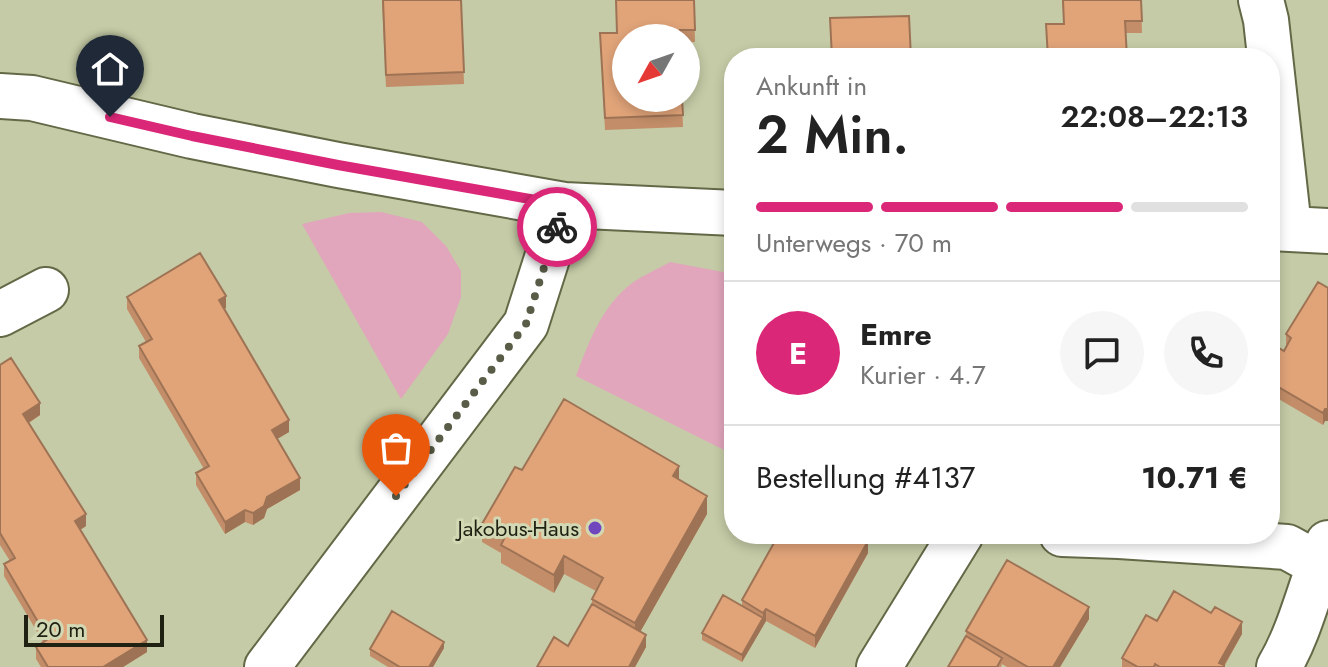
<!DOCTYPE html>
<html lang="de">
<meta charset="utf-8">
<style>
:root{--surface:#fff;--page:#f6f6f6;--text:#222;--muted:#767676;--line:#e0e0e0;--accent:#db2777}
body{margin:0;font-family:Jost,sans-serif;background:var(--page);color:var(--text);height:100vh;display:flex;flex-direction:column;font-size:30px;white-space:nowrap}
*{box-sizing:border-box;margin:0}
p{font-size:26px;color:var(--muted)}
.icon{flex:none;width:44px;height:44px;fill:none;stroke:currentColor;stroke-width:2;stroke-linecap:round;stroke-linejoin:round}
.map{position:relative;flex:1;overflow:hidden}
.panel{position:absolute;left:724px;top:48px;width:556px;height:496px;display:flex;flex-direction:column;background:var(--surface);border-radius:32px;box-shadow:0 4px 12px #0003}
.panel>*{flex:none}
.needle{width:52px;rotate:230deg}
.tools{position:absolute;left:612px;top:24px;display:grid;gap:16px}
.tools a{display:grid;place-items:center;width:88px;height:88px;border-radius:50%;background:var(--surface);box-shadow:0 4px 12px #0003;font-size:40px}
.scale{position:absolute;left:24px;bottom:20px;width:140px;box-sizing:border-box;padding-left:8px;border:4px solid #1f2113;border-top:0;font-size:22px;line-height:28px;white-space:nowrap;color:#1f2113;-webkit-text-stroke:6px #d2d8b3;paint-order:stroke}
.pin{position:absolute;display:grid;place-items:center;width:68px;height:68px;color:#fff;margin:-82px -34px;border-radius:50% 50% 50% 0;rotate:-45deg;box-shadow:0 0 8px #0007}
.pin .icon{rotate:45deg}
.courier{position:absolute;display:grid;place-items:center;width:80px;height:80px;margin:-40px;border:6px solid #db2777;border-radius:50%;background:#fff;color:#222;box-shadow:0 2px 10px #0007}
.headline em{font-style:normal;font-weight:600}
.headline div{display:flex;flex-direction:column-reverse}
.headline{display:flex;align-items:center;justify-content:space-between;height:136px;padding:0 32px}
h1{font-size:52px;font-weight:600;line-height:60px}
.bar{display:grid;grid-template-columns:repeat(4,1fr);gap:12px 8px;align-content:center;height:96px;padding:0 32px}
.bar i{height:10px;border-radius:6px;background:var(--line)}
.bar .active{background:var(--accent)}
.bar p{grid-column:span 4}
.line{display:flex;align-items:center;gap:20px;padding:0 32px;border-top:2px solid var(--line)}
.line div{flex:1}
.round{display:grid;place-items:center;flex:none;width:84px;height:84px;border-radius:42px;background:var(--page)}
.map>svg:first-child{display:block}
.green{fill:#e1a6bc}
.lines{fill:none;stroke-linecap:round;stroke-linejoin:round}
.minor-casing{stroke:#636846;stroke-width:48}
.minor{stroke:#fff;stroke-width:44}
.wall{fill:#c28d68}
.shaded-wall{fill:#9e7355}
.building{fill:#e1a479;stroke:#9e7355;stroke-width:2}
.done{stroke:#595c46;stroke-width:8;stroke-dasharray:0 14.4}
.route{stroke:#db2777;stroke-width:10}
.poi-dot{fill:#7046be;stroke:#d2d8b3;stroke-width:3}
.labels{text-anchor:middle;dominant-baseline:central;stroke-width:6;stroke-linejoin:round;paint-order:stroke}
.poi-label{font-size:22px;fill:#1f2113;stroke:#d2d8b3;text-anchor:end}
</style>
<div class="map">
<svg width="1328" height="667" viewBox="0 0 1328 667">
<rect width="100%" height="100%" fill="#c5cba6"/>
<path class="green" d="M381 212 422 222 446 246 461 271V297L448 334 401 399 302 224 349 213Z
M670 262 734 274V455L576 376C588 344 600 311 626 288 638 277 656 270 670 262Z"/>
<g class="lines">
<defs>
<path id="minor" d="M1261 0 1266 20 1289 228
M0 96 32 98 192 136 338 165 564 205 734 213
M1270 228 1328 231
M0 314 46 290
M1062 534 1119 536 1287 547 1318 564
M267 667 526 324 564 205
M879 667 961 534
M1279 667C1302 628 1310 584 1328 543"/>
</defs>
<use href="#minor" class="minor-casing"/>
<use href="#minor" class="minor"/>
</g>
<path class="wall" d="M382 0H461L464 84 386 87Z
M694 0 695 42H686V38H626L682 98 683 127 605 130 600 33H616Z
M1062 0H1141L1142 33H1126L1064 24Z
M1328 288V421H1325L1323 425 1270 394V351H1284L1286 346V334Z
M127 297 226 308 224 309 289 432 277 439 300 490 267 509 264 518 253 525 245 522 225 534 196 485V473L204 469 139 358V346L146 342 127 309Z
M0 365 40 415 29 423 86 526 80 530 147 652 123 667H41L36 659V647L43 642 4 576V564L10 561 0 545Z
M522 470 679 480 707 514 640 632 646 647 635 667H537L568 646 592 604V599L596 591 564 574 554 593 501 563V553L482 542V524Z
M815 537 868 553 815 648 766 621 742 662 702 640V633L742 606V600Z
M1211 613 1242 634 1224 667H1122V658L1157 621Z
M1089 619 1060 667H1007L1002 664 1001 667H948L966 636V631Z
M444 648 433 667H388L370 656V649Z"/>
<path class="shaded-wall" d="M226 296V308L219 312V300Z
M40 403V415L23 426V414Z
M1325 409H1328V421H1325L1323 425V413Z
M289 420V432L272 442V430Z
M679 466V484L673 476Z
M300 478V490L267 509 264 518 253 525V513L267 497Z
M707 496V514L635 641V623Z
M245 510V522L225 534V522Z
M86 514V526L75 533V521Z
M868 541V553L815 648V636Z
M564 556V574L554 593V575Z
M1089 607V619L1060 667H1053Z
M766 609V621L742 662V655L763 618V613Z
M1242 622V634L1223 667 1219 663Z
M646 635V647L635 667H629Z
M147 640V652L123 667H103Z
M444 642V648L433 667H429Z"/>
<path class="building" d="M383 0H461L464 72 386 75Z
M616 0H694L695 30H680V38H626V98H682L683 115 605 118 600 33H617Z
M1063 0H1141L1142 21H1125L1127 58H1048L1046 24H1064Z
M909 16 911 58H832L830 18Z
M200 253 226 296 219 300 289 420 272 430 300 478 267 497 264 506 253 513 245 510 225 522 196 473 209 466 139 346 152 339 127 297Z
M1318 282 1328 288V409H1325L1323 413 1270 382V351L1279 348 1284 351 1291 338 1286 334Z
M11 358 40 403 23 414 86 514 75 521 147 640 103 667H48L36 647 48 639 4 564 15 558 0 533V365Z
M564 399 679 466 673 476 707 496 635 623 592 599 603 578 564 556 554 575 501 545 505 537 482 524 515 467 522 470Z
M779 534H810L815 537 817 534H855L868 541 815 636 766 609 763 613 742 600Z
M1007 560 1089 607 1053 667H1028L966 631Z
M1174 591 1211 613 1215 607 1242 622 1219 663 1224 665V667H1160L1155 664 1154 667H1138L1122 658 1146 615 1157 621Z
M723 595 763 618 742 655 702 633Z
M592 604 646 635 629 667H537L554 637 568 646Z
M392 611 444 642 429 667H400L370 649Z
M966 636 1002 658 997 667H948Z"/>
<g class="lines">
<path class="done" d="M396 496 526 324 557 227"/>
<path class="route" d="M110 117 192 136 338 165 564 205 557 227"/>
</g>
<circle class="poi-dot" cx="595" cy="528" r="8"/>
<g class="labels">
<g class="poi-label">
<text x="579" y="528">Jakobus-Haus</text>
</g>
</g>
</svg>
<div class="tools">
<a><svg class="needle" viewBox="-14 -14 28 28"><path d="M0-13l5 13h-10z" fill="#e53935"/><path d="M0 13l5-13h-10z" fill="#767676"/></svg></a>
</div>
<div class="scale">20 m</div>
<div class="pin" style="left:396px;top:496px;background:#ea580c"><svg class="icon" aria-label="bag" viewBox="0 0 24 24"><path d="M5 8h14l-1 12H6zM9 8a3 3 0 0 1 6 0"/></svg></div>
<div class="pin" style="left:110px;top:117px;background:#1f2937"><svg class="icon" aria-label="home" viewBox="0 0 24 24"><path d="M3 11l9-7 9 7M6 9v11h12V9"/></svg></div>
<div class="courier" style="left:557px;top:227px"><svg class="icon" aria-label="bike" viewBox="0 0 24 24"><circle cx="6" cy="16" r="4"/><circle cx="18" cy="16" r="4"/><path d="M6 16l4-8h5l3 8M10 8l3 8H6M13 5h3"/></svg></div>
<section class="panel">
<div class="headline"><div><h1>2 Min.</h1><p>Ankunft in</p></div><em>22:08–22:13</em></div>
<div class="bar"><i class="active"></i><i class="active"></i><i class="active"></i><i></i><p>Unterwegs · 70 m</p></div>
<div class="line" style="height:144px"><b class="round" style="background:var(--accent);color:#fff">E</b><div><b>Emre</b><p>Kurier · 4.7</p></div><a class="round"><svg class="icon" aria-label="chat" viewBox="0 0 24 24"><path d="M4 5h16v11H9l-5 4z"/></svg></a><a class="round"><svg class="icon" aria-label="phone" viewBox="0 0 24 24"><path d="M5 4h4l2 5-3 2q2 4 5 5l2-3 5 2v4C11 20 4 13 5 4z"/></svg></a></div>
<div class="line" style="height:104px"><div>Bestellung #4137</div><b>10.71 €</b></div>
</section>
</div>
